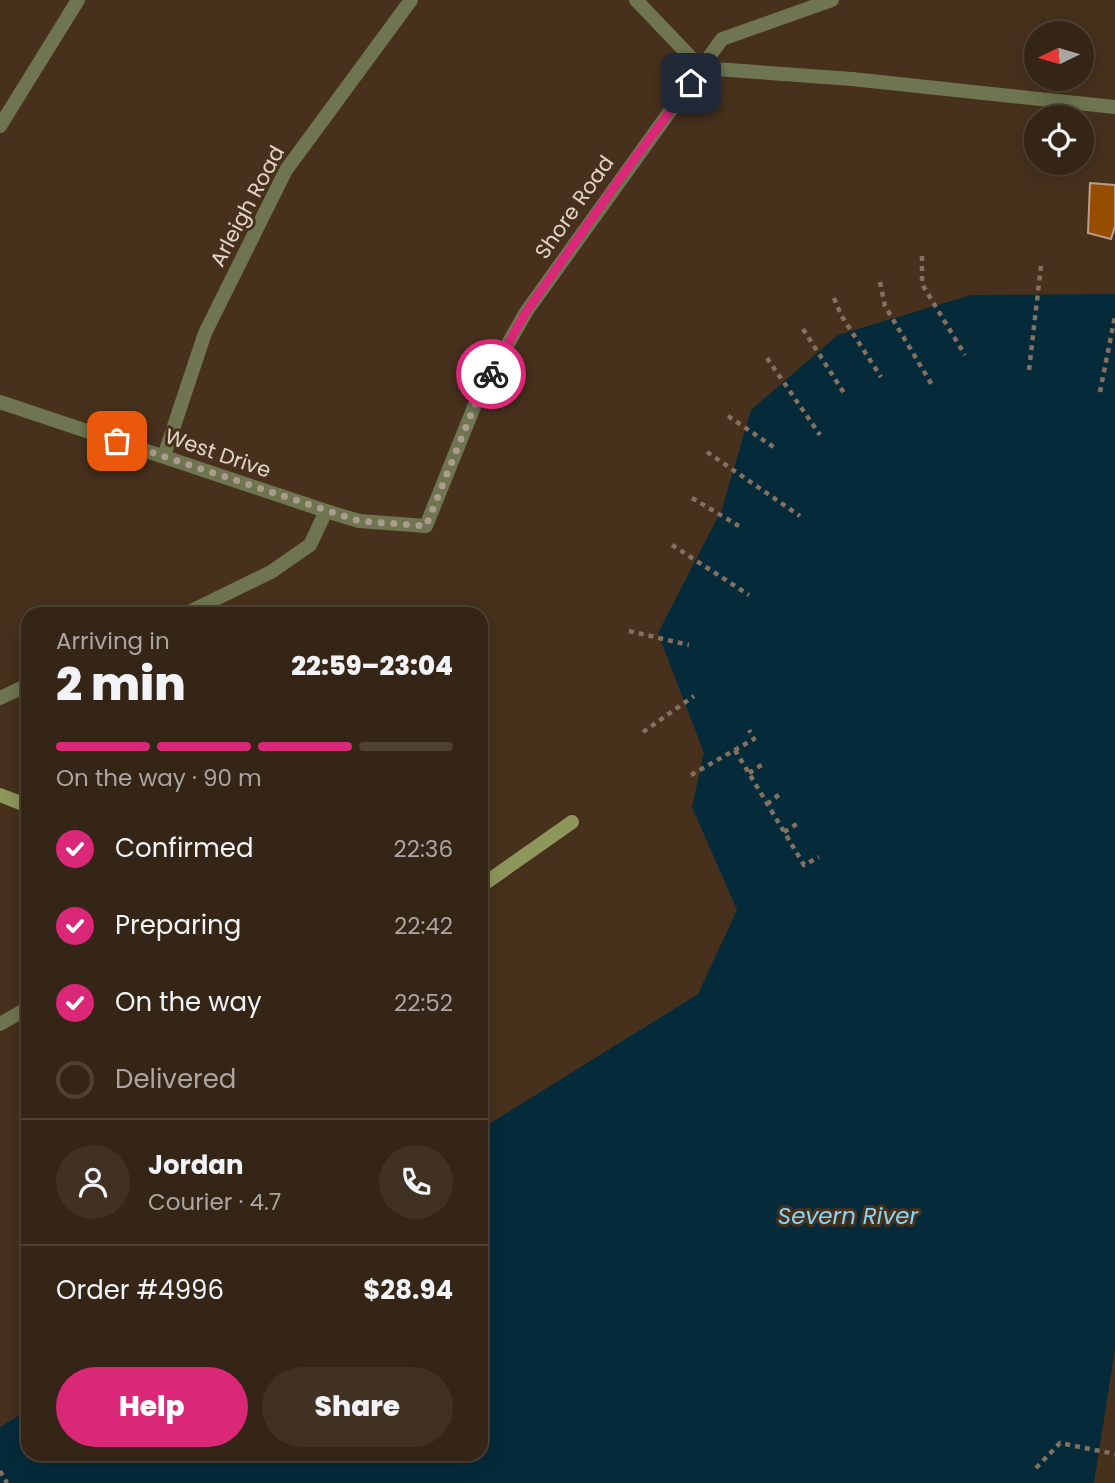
<!DOCTYPE html>
<meta charset="utf-8">
<style>
:root{--surface:#352516;--page:#403123;--text:#f1f3f6;--muted:#aaa5a1;--line:#4f4235;--accent:#db2777}
body{margin:0;font-family:Poppins,sans-serif;background:var(--page);color:var(--text);height:100vh;display:flex;flex-direction:column;font-size:26px;white-space:nowrap}
*{box-sizing:border-box;margin:0}
p{font-size:23px;color:var(--muted)}
.icon{flex:none;width:38px;height:38px;fill:none;stroke:currentColor;stroke-width:2;stroke-linecap:round;stroke-linejoin:round}
.map{position:relative;flex:1;overflow:hidden}
.details{position:absolute;left:21px;top:607px;width:467px;height:854px;display:flex;flex-direction:column;background:var(--surface);border-radius:21px;box-shadow:0 4px 18px #0003,0 0 0 2px var(--line)}
.details>*{flex:none}
.needle{width:46px;rotate:265deg}
.controls{position:absolute;left:1024px;top:21px;display:grid;gap:14px}
.controls a{display:grid;place-items:center;width:70px;height:70px;border-radius:50%;background:var(--surface);box-shadow:0 4px 18px #0003,0 0 0 2px var(--line);font-size:35px}
.pin{position:absolute;display:grid;place-items:center;width:60px;height:60px;color:#fff;margin:-30px;border-radius:14px;box-shadow:0 4px 10px #0006}
.courier{position:absolute;display:grid;place-items:center;width:70px;height:70px;margin:-35px;border:5px solid #db2777;border-radius:50%;background:#fff;color:#222;box-shadow:0 2px 9px #0007}
.headline em{font-style:normal;font-weight:800}
.headline div{display:flex;flex-direction:column-reverse}
.headline{display:flex;align-items:center;justify-content:space-between;height:119px;padding:0 35px}
h1{font-size:46px;font-weight:800;line-height:52px}
.bar{display:grid;grid-template-columns:repeat(4,1fr);gap:10px 7px;align-content:center;height:84px;padding:0 35px}
.bar i{height:9px;border-radius:5px;background:var(--line)}
.bar .current{background:var(--accent)}
.bar p{grid-column:span 4}
.line{display:flex;align-items:center;gap:18px;padding:0 35px;border-top:2px solid var(--line)}
.line div{flex:1}
.round{display:grid;place-items:center;flex:none;width:74px;height:74px;border-radius:37px;background:var(--page)}
ol{padding:0 35px;list-style:none}
li{display:flex;align-items:center;gap:21px;height:77px}
li p{margin-inline-start:auto}
li .icon{padding:7px;border-radius:50%;background:var(--accent);color:#fff;stroke-width:4}
li:last-child{color:var(--muted)}
li i{width:38px;height:38px;border:4px solid var(--line);border-radius:50%}
.button{display:flex;gap:14px;margin-top:auto;padding:14px 35px}
.button a{flex:1;height:80px;border-radius:42px;background:var(--accent);color:#fff;font-size:28px;font-weight:800;line-height:80px;text-align:center}
.button a+a{background:var(--page);color:var(--text)}
.map>svg:first-child{display:block}
.water{fill:#052b3a}
.building{fill:#964d00;stroke:#ba9c88;stroke-width:2}
.lines{fill:none;stroke-linecap:round;stroke-linejoin:round}
.path{stroke:#83705f;stroke-width:4.5;stroke-dasharray:5 5;stroke-linecap:butt}
.street{stroke:#6e7550;stroke-width:14}
.secondary{stroke:#8d975b;stroke-width:14}
.done{stroke:#ab9b8c;stroke-width:7;stroke-dasharray:0 12.6}
.route{stroke:#db2777;stroke-width:9}
.labels{text-anchor:middle;dominant-baseline:central;stroke-width:6;stroke-linejoin:round;paint-order:stroke}
.street-label{font-size:21px;fill:#e1d4c7;stroke:#47311d}
.water-label{font-size:23px;font-style:italic;fill:#87d5f9;stroke:#47311d}
</style>
<div class="map">
<svg width="1115" height="1483" viewBox="0 0 1115 1483">
<rect width="100%" height="100%" fill="#47311d"/>
<path class="water" d="M1115 294V1349L1094 1483H0V1427L28 1410V1454H481V1129L698 994 737 910 692 807 704 753 658 633 722 509 751 410 838 335 971 295Z"/>
<path class="building" d="M1090 183 1115 185V226L1111 239 1088 233Z"/>
<g class="lines">
<path class="path" d="M922 256V284L965 355
M880 282 885 306 932 385
M834 298 841 315 881 377
M803 329 844 393
M767 358 820 435
M1029 370 1041 266
M1100 392 1115 316
M728 416 775 448
M707 452 800 516
M692 498 739 526
M672 545 749 595
M629 631 689 645
M643 732 694 696
M735 750 804 865 819 857
M749 773 763 764
M691 775 754 739 749 730
M767 804 780 794
M784 832 800 822
M1036 1468 1060 1443 1115 1454
M0 1471 7 1483"/>
<path class="street" d="M636 0 701 68 722 39 832 0
M0 126 78 0
M0 402 326 511 359 521 426 526 478 397 526 312 701 68 852 79 1115 107
M164 456 205 333 286 170 411 0
M185 614 271 572 310 545 326 511
M0 698 28 685
M0 1024 28 1008"/>
<path class="secondary" d="M0 795 28 806
M481 886 572 822"/>
</g>
<g class="lines">
<path class="done" d="M117 441 359 521 426 526 478 397 491 374"/>
<path class="route" d="M491 374 526 312 624 173 691 83"/>
</g>
<g class="labels">
<g class="street-label">
<text transform="translate(247 206) rotate(-62)">Arleigh Road</text>
<text transform="translate(574 207) rotate(-55)">Shore Road</text>
<text transform="translate(218 453) rotate(19)">West Drive</text>
</g>
<g class="water-label">
<text x="848" y="1216">Severn River</text>
</g>
</g>
</svg>
<div class="controls">
<a><svg class="needle" viewBox="-14 -14 28 28"><path d="M0-13l5 13h-10z" fill="#e53935"/><path d="M0 13l5-13h-10z" fill="#aaa5a1"/></svg></a>
<a><svg class="icon" aria-label="locate" viewBox="0 0 24 24"><circle cx="12" cy="12" r="6"/><path d="M12 2v4M12 18v4M2 12h4M18 12h4"/></svg></a>
</div>
<div class="pin" style="left:117px;top:441px;background:#ea580c"><svg class="icon" aria-label="bag" viewBox="0 0 24 24"><path d="M5 8h14l-1 12H6zM9 8a3 3 0 0 1 6 0"/></svg></div>
<div class="pin" style="left:691px;top:83px;background:#1f2937"><svg class="icon" aria-label="home" viewBox="0 0 24 24"><path d="M3 11l9-7 9 7M6 9v11h12V9"/></svg></div>
<div class="courier" style="left:491px;top:374px"><svg class="icon" aria-label="bike" viewBox="0 0 24 24"><circle cx="6" cy="16" r="4"/><circle cx="18" cy="16" r="4"/><path d="M6 16l4-8h5l3 8M10 8l3 8H6M13 5h3"/></svg></div>
<section class="details">
<div class="headline"><div><h1>2 min</h1><p>Arriving in</p></div><em>22:59–23:04</em></div>
<div class="bar"><i class="current"></i><i class="current"></i><i class="current"></i><i></i><p>On the way · 90 m</p></div>
<ol>
<li><svg class="icon" aria-label="check" viewBox="0 0 24 24"><path d="M5 12l5 5 9-10"/></svg>Confirmed<p>22:36</p></li>
<li><svg class="icon" aria-label="check" viewBox="0 0 24 24"><path d="M5 12l5 5 9-10"/></svg>Preparing<p>22:42</p></li>
<li><svg class="icon" aria-label="check" viewBox="0 0 24 24"><path d="M5 12l5 5 9-10"/></svg>On the way<p>22:52</p></li>
<li><i></i>Delivered</li>
</ol>
<div class="line" style="height:126px"><a class="round"><svg class="icon" aria-label="person" viewBox="0 0 24 24"><circle cx="12" cy="8" r="4"/><path d="M4 21q1-7 8-7t8 7"/></svg></a><div><b>Jordan</b><p>Courier · 4.7</p></div><a class="round"><svg class="icon" aria-label="phone" viewBox="0 0 24 24"><path d="M5 4h4l2 5-3 2q2 4 5 5l2-3 5 2v4C11 20 4 13 5 4z"/></svg></a></div>
<div class="line" style="height:91px"><div>Order #4996</div><b>$28.94</b></div>
<div class="button"><a>Help</a><a>Share</a></div>
</section>
</div>
